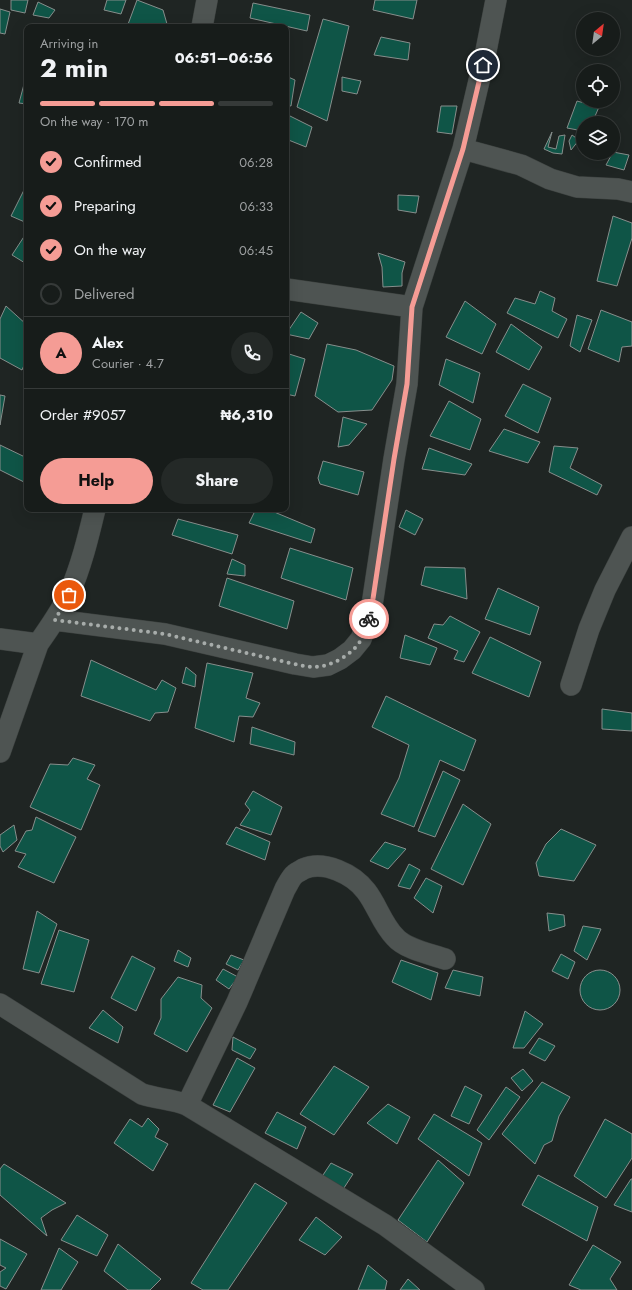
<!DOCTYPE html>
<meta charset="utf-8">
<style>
:root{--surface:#171c1a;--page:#242927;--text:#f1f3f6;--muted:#9ea1a2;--line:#363a39;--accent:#f59c95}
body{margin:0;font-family:Jost,sans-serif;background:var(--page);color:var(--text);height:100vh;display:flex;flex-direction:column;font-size:15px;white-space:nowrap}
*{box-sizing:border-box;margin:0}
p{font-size:13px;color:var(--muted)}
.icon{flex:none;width:22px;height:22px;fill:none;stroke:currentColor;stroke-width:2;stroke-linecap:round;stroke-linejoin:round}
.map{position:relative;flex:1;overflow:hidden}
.sheet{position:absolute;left:24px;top:24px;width:265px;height:488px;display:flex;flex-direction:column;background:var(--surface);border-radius:8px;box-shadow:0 4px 16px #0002,0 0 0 1px var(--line)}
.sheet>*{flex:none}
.needle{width:26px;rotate:29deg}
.controls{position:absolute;left:576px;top:12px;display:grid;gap:8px}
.controls a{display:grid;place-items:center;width:44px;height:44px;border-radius:50%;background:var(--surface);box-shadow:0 4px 16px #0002,0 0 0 1px var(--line);font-size:20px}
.pin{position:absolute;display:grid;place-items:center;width:34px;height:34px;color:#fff;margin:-17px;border:2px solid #fff;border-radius:50%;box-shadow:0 1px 4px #0007}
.courier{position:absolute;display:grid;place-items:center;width:40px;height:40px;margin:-20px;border:3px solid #f59c95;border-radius:50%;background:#fff;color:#222;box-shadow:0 1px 5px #0007}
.overview em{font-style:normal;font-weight:700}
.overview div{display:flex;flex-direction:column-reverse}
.overview{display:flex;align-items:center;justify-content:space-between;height:68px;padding:0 16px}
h1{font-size:26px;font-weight:700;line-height:30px}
.bar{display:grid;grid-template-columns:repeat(4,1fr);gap:6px 4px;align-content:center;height:48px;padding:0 16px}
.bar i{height:5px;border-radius:3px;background:var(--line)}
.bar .selected{background:var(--accent)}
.bar p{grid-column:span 4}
.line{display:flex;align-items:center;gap:10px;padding:0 16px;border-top:1px solid var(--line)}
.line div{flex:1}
.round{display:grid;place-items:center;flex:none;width:42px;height:42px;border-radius:21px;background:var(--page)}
ol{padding:0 16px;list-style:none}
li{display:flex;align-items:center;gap:12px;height:44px}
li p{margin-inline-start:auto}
li .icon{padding:4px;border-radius:50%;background:var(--accent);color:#111;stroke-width:4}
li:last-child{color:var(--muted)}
li i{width:22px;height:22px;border:2px solid var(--line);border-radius:50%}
.cta{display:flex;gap:8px;margin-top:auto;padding:8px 16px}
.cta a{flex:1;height:46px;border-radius:24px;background:var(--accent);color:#111;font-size:16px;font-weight:700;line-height:46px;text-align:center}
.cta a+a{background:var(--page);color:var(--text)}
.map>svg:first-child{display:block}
.building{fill:#0f5547;stroke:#878e8c}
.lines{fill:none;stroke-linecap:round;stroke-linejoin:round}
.street-casing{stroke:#3c413f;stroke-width:22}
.street{stroke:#4e5452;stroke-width:21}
.done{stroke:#a7acaa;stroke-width:4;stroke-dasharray:0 7.2}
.route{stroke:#f59c95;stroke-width:5}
</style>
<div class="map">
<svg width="632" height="1290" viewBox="0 0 632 1290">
<rect width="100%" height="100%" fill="#1f2523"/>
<path class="building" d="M11 0H28L25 13 11 10Z
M107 0H126L121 14 104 10Z
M137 0 163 10 167 24 159 27H127Z
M375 0H417L413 19 373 10Z
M38 2 55 10 49 18 33 15Z
M253 3 310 15 307 31 250 18Z
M0 9 10 12 5 34 0 33Z
M323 19 349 26 327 121 297 107Z
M381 37 410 43 408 60 374 55Z
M27 73V104L19 103Z
M286 76 295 80 291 106 286 105Z
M342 77 361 81 357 94 342 91Z
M577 101 599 107 592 123H583V131L567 128Z
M441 106H457L452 134 437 132Z
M286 114 312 127 306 147 286 139Z
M552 132 548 147 556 149 559 136 565 135 562 154 553 153 544 149Z
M572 135 579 140 571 150 569 141Z
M613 152 629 155 624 170 606 165Z
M27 184V223L11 216Z
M398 195 419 196 416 213 398 210Z
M613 216 632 223V238L617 286 597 281Z
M27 232V261L25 263 12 255Z
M378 253 405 262 402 273V286L383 287 382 267Z
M540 291 555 298 552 311 567 319 558 338 507 313 515 298 535 304Z
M465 301 496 324 482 354 446 337Z
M6 306 27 325V358L22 370 0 358V319Z
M601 310 632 322V346L622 347 619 362 588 349Z
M301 312 318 323 309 339 286 334Z
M577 315 592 320 580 352 570 346Z
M511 324 542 347 529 370 496 352Z
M327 344 356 350 394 366 392 380 372 410 338 412 315 396Z
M286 353 305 359 295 396 286 394Z
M446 359 480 373 473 403 439 385Z
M523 384 551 398 538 433 505 416Z
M0 395 5 396 0 425Z
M449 401 481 419 470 450 430 436Z
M343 417 367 424 349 445 338 447Z
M504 429 540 442 528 463 489 451Z
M0 445 27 458V480L26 483 0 470Z
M554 446 578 448 570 468 602 485 597 495 549 472Z
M429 448 472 464 465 475 422 469Z
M323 461 364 472 358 495 320 484 318 478Z
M256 509H267L315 529 311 543 249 523Z
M406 510 423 519 415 535 399 527Z
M178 519 238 535 232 554 172 535Z
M290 548 353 568 346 600 281 578Z
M232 559 245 565V576L227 574Z
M425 567 465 568 467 599 421 585Z
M227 578 294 601 287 629 219 606Z
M498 588 539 607 530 635 485 619Z
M450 616 480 632 464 662 454 659 458 651 428 638 434 624 443 625Z
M405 635 437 648 430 665 400 658Z
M490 637 541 662 529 697 472 673Z
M91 660 156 690 162 680 176 688 168 712 155 713 150 721 81 696Z
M207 663 253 673 246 698 260 703 253 717 239 716 234 742 195 728Z
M186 667 196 675 195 687 182 683Z
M386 696 476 740 464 771 440 760 414 827 381 814 399 778 409 745 372 727Z
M602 709 632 713V731L602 729Z
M252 727 295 742 294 755 250 744Z
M73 758 95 765 87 779 100 785 81 830 30 807 50 764 68 765Z
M443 771 460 780 435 837 418 831Z
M253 791 282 807 271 835 240 825 250 810 245 804Z
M463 804 491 824 463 885 431 869Z
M36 817 76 837 54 883 18 867 26 854 15 851 26 831 32 830Z
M14 825 17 840 3 852 0 846V835Z
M236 827 270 842 265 860 226 844Z
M561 829 596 845 574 881 539 876 536 863 546 844Z
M385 842 406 849 388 869 370 861Z
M409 864 420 870 410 889 398 886Z
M426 878 442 886 433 913 414 898Z
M37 911 57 924 39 973 23 969Z
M547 913 564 915 565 926 549 931Z
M583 926 601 929 587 960 574 951Z
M59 930 89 940 74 992 41 984Z
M178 950 191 958 188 967 174 961Z
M561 954 575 962 568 979 552 971Z
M231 955 244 960 238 970 226 964Z
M132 956 155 968 136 1011 111 998Z
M401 960 438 973 431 1000 392 982Z
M223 969 238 977 229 989 216 980Z
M453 970 483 977 480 996 445 988Z
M580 990a20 20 0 1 1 40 0a20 20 0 1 1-40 0Z
M178 977 202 985 201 998 212 1008 187 1052 154 1034 161 1018V999Z
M103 1010 123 1027 118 1043 89 1028Z
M525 1011 543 1024 524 1048H513Z
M233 1037 256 1049 250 1059 232 1050Z
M539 1038 555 1046 545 1061 529 1053Z
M237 1058 255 1068 230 1112 213 1105Z
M334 1066 369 1087 334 1135 300 1114Z
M523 1069 533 1081 522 1091 511 1078Z
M542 1082 570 1097 559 1116 552 1141 544 1145 535 1164 502 1134Z
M465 1086 482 1095 469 1124 451 1116Z
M506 1087 520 1097 489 1140 477 1130Z
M388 1104 410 1117 397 1144 367 1123Z
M277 1112 306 1127 297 1149 265 1133Z
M434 1114 482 1143 469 1176 418 1139Z
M148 1118 159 1129 155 1137 168 1144 153 1171 114 1143 130 1119 142 1127Z
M605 1119 632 1134V1158L606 1198 574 1176Z
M438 1160 464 1183 427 1242 398 1220Z
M331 1163 353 1174 342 1191 321 1178Z
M4 1164 66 1203 52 1210 41 1218 47 1236 0 1195V1169Z
M538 1175 598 1207 587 1241 522 1205Z
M631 1179H632V1212L614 1205Z
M255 1183 287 1203 228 1290H203L191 1283Z
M77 1215 108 1235 97 1256 61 1240Z
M316 1217 342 1237 325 1255 299 1240Z
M0 1239 27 1254 6 1289 0 1286V1272L6 1268 0 1265Z
M118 1244 161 1279 150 1290H128L104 1271Z
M593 1245 621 1262 610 1279 617 1290H581L569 1285Z
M59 1248 78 1262 61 1290H41Z
M368 1265 387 1281 385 1290H358Z
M408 1279 420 1290H400Z"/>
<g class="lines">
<defs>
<path id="street" d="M202 27 207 0
M463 149 521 165 550 179 577 187 618 189 632 192
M286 289 412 307
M55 620 165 634 295 664 313 667 328 665 340 659 352 650 361 639 371 612 394 459 407 384 412 307 463 149 486 51 496 0
M0 639 38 644C49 628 61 612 69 594 81 567 88 538 95 509
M571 685 589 629 605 590 632 537
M0 752 38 644
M0 1004 142 1094C157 1099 172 1099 187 1105L385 1225 474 1290
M187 1105 237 1002 285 889C288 884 291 877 295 874 297 872 301 871 303 869 324 860 353 874 366 891 377 905 382 924 395 937 405 949 430 954 445 959"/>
</defs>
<use href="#street" class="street-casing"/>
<use href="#street" class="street"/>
</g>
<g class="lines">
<path class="done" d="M69 595 55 620 165 634 294 664C301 665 307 667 313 667 331 667 352 655 361 640 365 634 366 625 369 619"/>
<path class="route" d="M369 619 371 612 394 459 407 384 412 307 463 149 483 65"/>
</g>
</svg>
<div class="controls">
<a><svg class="needle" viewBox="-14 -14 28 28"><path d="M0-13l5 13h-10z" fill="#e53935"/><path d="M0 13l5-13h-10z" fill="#9ea1a2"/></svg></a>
<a><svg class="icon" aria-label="locate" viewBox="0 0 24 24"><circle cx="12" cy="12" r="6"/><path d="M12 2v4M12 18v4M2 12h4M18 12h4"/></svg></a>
<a><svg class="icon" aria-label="layers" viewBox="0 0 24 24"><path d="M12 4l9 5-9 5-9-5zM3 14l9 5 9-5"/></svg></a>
</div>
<div class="pin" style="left:69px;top:595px;background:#ea580c"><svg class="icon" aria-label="bag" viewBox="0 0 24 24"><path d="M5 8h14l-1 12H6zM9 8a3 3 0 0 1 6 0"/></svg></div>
<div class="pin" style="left:483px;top:65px;background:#1f2937"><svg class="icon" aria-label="home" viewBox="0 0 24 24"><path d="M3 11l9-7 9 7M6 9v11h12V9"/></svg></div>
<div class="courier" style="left:369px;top:619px"><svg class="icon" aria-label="bike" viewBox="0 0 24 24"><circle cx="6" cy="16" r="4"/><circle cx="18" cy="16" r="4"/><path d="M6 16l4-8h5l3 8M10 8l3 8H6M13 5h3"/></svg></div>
<section class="sheet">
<div class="overview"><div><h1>2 min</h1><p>Arriving in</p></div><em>06:51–06:56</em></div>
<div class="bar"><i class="selected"></i><i class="selected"></i><i class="selected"></i><i></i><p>On the way · 170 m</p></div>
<ol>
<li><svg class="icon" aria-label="check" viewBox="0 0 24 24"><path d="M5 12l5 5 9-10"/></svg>Confirmed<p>06:28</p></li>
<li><svg class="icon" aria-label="check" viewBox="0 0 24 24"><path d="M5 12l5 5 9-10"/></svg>Preparing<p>06:33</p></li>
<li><svg class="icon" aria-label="check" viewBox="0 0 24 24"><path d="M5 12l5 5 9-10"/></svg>On the way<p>06:45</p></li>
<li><i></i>Delivered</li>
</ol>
<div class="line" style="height:72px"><b class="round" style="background:var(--accent);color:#111">A</b><div><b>Alex</b><p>Courier · 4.7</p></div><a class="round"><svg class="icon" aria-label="phone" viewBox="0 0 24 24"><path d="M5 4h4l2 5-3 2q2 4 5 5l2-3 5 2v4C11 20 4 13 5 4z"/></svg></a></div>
<div class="line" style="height:52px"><div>Order #9057</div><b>₦6,310</b></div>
<div class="cta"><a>Help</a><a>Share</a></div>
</section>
</div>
